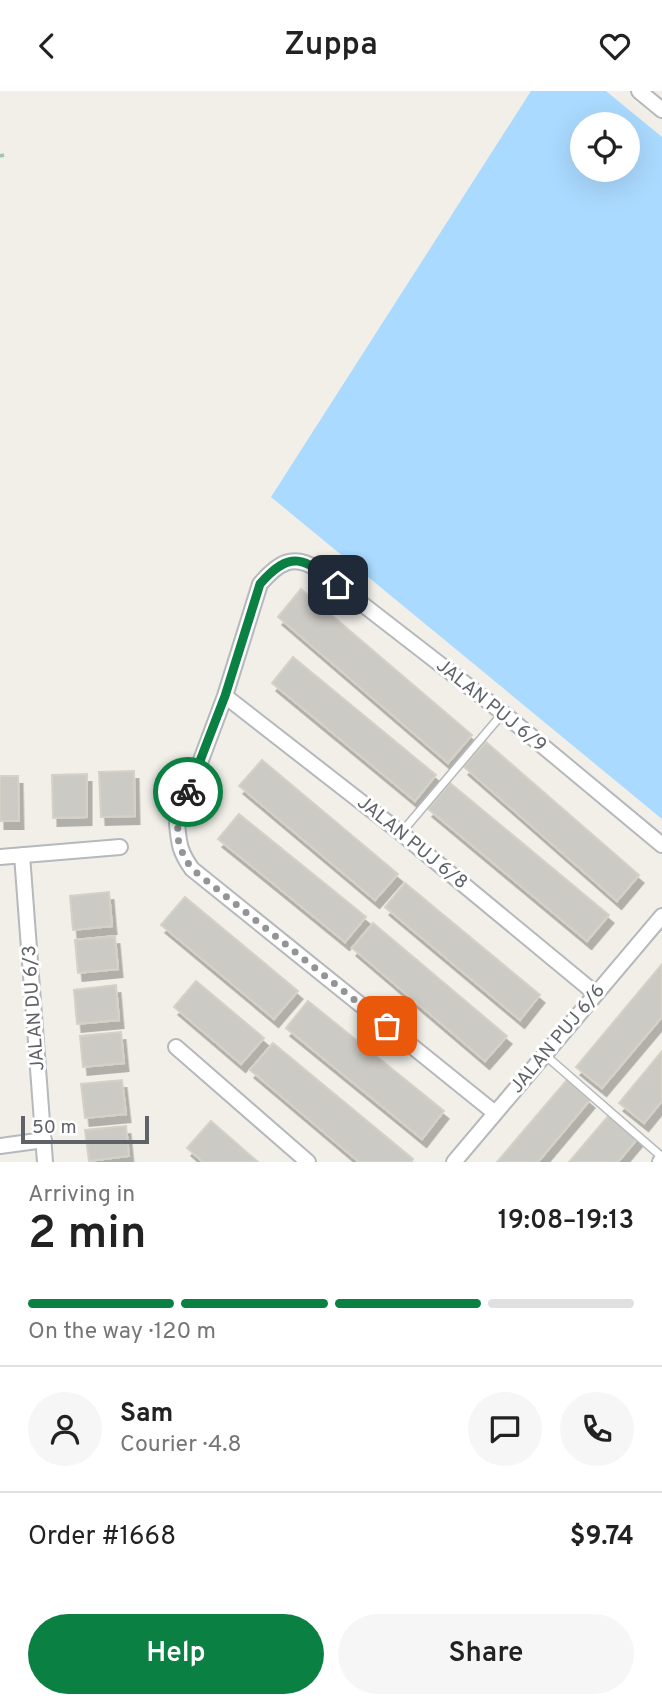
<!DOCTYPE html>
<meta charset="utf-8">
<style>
:root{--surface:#fff;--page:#f6f6f6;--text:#222;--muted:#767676;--line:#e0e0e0;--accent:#0b8043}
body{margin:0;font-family:Overpass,sans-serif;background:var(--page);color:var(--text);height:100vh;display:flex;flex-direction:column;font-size:26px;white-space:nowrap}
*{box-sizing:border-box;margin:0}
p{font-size:23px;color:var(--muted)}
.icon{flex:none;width:38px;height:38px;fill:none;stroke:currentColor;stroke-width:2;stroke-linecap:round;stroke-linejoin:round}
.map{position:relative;height:1071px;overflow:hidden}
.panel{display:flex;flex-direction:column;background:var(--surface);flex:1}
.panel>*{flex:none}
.fabs{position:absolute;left:570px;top:21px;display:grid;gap:14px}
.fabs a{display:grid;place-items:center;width:70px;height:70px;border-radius:50%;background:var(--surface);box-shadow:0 7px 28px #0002;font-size:35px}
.scale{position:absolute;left:21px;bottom:18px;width:128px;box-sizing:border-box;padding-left:7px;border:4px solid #5f6368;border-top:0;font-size:19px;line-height:24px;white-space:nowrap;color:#5f6368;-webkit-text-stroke:5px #fff;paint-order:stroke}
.pin{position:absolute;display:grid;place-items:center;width:60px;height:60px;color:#fff;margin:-30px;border-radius:14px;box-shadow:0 4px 10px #0006}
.courier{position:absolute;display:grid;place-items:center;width:70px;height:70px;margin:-35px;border:5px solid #0b8043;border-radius:50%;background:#fff;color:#222;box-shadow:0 2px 9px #0007}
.summary em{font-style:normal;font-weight:600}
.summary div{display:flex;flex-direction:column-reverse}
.summary{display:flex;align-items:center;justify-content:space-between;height:119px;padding:0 28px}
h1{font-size:46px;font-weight:600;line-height:52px}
.bar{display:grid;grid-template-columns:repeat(4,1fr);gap:10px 7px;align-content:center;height:84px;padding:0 28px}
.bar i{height:9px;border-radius:5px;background:var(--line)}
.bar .current{background:var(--accent)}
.bar p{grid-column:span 4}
.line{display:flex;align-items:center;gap:18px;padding:0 28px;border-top:2px solid var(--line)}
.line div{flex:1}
.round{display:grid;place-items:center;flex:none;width:74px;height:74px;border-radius:37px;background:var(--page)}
.cta{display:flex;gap:14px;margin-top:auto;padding:14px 28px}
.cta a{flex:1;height:80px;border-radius:42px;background:var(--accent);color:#fff;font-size:28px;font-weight:600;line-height:80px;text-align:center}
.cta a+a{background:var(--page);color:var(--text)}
header{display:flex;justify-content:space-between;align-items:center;height:91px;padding:0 28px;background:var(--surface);font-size:32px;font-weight:600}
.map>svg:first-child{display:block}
.water{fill:#aadaff;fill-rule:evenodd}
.building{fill:#cccac5;stroke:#d6d1c6;stroke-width:2;filter:url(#shadow)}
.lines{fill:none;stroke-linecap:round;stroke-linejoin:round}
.lane-casing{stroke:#b5b8bc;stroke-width:10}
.street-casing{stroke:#b5b8bc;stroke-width:18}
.path{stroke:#9cc7a9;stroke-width:3.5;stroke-dasharray:7 3.5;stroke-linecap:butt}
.lane{stroke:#fff;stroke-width:7}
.street{stroke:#fff;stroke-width:14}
.done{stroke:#929495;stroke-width:7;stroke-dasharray:0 12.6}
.route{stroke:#0b8043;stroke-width:9}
.labels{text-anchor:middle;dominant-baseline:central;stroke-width:6;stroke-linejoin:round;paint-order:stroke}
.street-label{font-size:19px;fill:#5f6368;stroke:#fff}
</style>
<header><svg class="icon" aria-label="back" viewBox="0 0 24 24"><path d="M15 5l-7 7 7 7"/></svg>Zuppa<svg class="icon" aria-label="heart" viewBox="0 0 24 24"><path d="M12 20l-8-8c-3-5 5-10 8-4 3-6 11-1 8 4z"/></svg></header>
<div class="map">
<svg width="662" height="1071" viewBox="0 0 662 1071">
<defs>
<filter id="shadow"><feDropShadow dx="4.5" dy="8" stdDeviation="0" flood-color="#0004"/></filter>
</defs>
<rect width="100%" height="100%" fill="#f1efe8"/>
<path class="water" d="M531 0H606L662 46V728L271 406ZM583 33H628V79H583Z"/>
<path class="building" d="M301 498 472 644 448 672 278 526Z
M293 566 436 684 415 710 272 592Z
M486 651 639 784 617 810 464 676Z
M262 669 398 783 375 809 239 695Z
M134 680 135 725 101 726 99 681Z
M87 683V726L53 727 52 684Z
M0 685H18L19 730H0Z
M450 692 609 824 587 850 428 718Z
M239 723 366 826 345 851 218 748Z
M405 792 540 904 520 929 385 816Z
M109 801 112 835 73 839 70 805Z
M185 806 298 900 274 928 161 834Z
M373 832 507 945 485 970 352 857Z
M115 845 118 878 78 882 75 849Z
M662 873V926L602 997 576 976Z
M196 890 264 947 241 973 174 916Z
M116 894 119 929 77 933 74 899Z
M308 910 444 1020 422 1048 286 937Z
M121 941 124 972 83 976 80 945Z
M273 952 413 1068 411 1071H359L250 979Z
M662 960V1010L644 1032 619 1012Z
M122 989 126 1023 85 1027 81 993Z
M567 989 590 1009 538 1071H497Z
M610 1023 638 1047 618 1071H569Z
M211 1030 258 1071H203L187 1057Z
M126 1035 129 1065 89 1070 85 1039Z"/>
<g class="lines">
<defs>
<path id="lane" d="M401 742 503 622
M545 964 662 1066"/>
<path id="street" d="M639 0 662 19
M225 605 401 742 596 903
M22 764 45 1071
M0 766 120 756
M176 956 308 1071
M495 1022 192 778C180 761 179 754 177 733L225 605 260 493C278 472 293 462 317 478L503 622 662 754
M0 1055 44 1049
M454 1071 662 825
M660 1071 662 1068"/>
</defs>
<use href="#lane" class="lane-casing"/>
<use href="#street" class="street-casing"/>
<path class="path" d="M0 65 4 64"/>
<use href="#lane" class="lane"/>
<use href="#street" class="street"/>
</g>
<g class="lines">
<path class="done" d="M188 701C176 733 171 748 192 778L387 935"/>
<path class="route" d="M188 701 225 605 260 493C292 456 306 469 338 494"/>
</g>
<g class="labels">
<g class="street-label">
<text transform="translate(491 615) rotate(39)">JALAN PUJ 6/9</text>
<text transform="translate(412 752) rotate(39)">JALAN PUJ 6/8</text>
<text transform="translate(34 917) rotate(-94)">JALAN DU 6/3</text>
<text transform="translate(558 948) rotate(-50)">JALAN PUJ 6/6</text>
</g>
</g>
</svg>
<div class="fabs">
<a><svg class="icon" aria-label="locate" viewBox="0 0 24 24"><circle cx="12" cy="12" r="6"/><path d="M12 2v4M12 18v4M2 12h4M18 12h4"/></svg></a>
</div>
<div class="scale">50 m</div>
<div class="pin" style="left:387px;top:935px;background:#ea580c"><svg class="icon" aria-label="bag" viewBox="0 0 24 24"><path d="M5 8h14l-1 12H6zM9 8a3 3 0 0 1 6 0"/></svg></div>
<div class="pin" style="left:338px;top:494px;background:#1f2937"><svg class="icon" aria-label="home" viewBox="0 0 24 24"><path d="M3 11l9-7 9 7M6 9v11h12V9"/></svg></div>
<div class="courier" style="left:188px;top:701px"><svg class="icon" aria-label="bike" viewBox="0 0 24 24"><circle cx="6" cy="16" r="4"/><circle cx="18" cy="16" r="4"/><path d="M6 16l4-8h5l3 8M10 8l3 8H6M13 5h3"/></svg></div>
</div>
<section class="panel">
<div class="summary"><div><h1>2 min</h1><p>Arriving in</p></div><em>19:08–19:13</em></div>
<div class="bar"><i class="current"></i><i class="current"></i><i class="current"></i><i></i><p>On the way · 120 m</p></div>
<div class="line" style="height:126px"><a class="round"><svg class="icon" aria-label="person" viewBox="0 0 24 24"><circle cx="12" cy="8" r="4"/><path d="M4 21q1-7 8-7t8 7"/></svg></a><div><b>Sam</b><p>Courier · 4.8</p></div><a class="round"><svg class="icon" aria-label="chat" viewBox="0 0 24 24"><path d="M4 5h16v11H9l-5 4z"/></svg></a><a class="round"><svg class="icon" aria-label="phone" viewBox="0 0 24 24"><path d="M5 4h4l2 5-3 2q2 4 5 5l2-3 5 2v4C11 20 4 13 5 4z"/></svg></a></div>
<div class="line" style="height:91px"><div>Order #1668</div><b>$9.74</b></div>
<div class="cta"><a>Help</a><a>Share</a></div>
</section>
